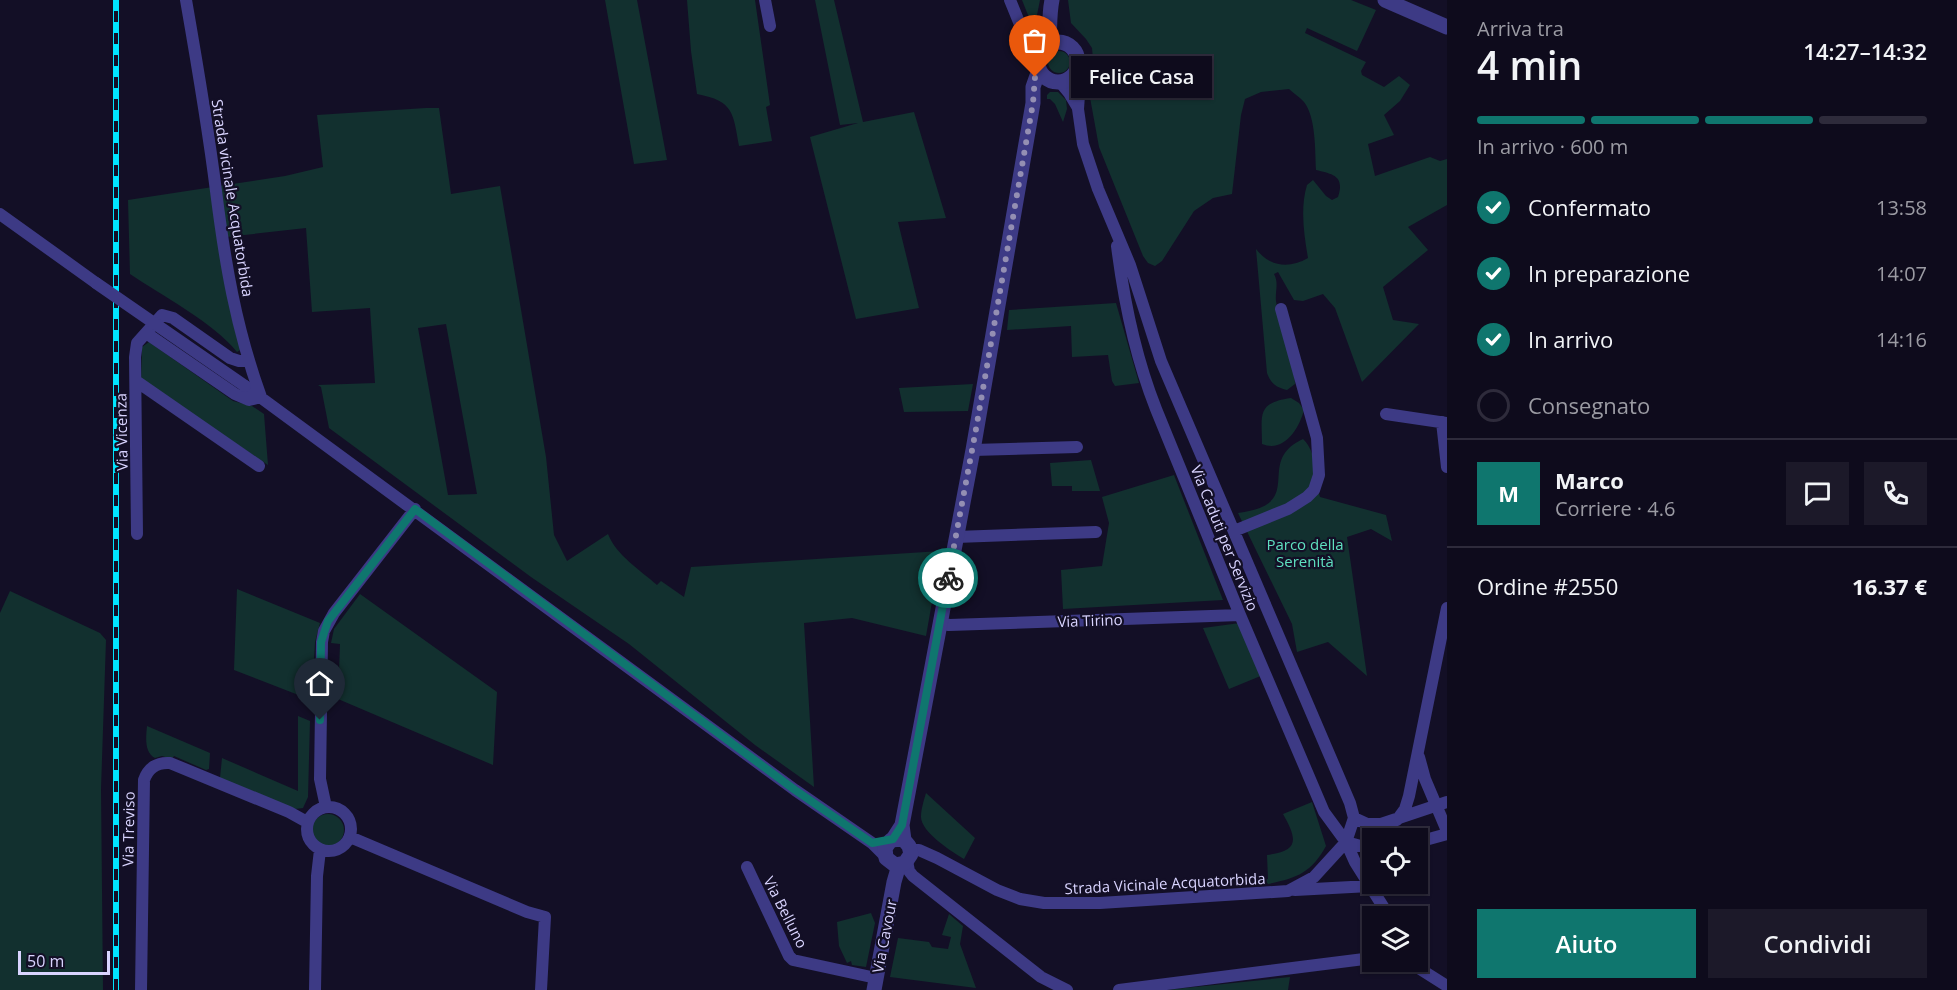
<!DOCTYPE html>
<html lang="it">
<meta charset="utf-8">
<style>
:root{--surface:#0e0b1c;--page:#1c1929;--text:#f1f3f6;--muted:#9b9ba3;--line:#2e2b3b;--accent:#0f766e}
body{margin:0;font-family:"Open Sans",sans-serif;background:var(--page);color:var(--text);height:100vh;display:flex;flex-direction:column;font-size:22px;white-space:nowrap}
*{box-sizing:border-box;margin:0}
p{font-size:20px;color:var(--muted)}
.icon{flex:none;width:33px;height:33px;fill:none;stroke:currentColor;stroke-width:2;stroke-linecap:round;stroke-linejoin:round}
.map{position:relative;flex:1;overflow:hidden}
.sheet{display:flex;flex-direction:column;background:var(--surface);width:510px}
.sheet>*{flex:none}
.fabs{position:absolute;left:1362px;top:828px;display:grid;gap:12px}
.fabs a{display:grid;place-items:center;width:66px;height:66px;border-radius:0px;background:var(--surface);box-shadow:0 2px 4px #0004,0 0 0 2px var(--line);font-size:30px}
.scale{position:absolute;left:18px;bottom:15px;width:92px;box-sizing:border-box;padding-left:6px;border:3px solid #d9d4ff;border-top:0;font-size:16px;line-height:21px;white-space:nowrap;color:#d9d4ff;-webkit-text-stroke:4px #130f26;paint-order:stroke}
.pin{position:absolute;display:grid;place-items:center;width:51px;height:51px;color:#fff;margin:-62px -26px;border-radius:50% 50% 50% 0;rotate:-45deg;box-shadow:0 0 6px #0007}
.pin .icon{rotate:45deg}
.courier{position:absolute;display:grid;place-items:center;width:60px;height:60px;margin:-30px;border:4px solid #0f766e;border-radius:50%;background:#fff;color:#222;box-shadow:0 2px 8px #0007}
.bubble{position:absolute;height:42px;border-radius:0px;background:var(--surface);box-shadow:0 2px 4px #0004,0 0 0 2px var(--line);font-size:20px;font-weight:600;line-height:42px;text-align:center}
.overview em{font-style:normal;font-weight:600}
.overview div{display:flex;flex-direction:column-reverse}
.overview{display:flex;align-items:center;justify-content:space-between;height:102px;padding:0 30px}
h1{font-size:39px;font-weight:600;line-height:45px}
.bar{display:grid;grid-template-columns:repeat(4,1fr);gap:9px 6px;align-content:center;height:72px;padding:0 30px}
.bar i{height:8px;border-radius:4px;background:var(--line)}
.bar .on{background:var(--accent)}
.bar p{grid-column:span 4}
.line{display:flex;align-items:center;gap:15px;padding:0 30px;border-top:2px solid var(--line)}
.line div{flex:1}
.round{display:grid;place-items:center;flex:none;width:63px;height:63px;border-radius:0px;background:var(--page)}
ol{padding:0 30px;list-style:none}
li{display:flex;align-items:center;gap:18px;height:66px}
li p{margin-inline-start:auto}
li .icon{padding:6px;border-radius:50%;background:var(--accent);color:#fff;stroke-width:4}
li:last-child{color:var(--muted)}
li i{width:33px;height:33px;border:3px solid var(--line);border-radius:50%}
.action{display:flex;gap:12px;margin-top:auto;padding:12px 30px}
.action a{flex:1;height:69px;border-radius:0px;background:var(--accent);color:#fff;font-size:24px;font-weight:600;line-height:69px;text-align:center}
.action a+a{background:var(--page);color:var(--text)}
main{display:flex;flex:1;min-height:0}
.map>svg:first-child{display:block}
.green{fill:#12302f;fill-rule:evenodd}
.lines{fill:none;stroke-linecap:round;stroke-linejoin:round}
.minor{stroke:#3d3a85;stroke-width:12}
.tertiary{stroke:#3d3a85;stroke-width:15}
.rail-casing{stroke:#00e5ff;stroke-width:6}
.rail{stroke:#130f26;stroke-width:4;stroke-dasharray:11;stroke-linecap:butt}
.minor-bridge{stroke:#3d3a85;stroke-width:12}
.done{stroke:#948fb3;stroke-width:6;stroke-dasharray:0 10.8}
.route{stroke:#0f766e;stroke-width:8}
.labels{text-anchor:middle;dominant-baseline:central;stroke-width:4.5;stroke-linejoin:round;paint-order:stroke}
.street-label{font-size:15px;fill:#d9d4ff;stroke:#130f26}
.park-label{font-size:15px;fill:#5fe0c0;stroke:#130f26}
</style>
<main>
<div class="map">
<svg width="1447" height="990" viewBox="0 0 1447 990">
<rect width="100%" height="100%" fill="#130f26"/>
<path class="green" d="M605 0H637L667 160 634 164Z
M687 0H755L770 105 766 107 772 141 739 146C733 113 734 101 697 94L691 51Z
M815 0H834L863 122 914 112 946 218 898 222 919 308 856 319 810 137 858 123 840 125Z
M1022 0H1040L1034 30Z
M1068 0H1351L1376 10 1357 51 1307 28 1305 33 1366 62 1361 71 1362 75 1384 87 1399 76 1410 85 1400 101 1384 115 1394 135 1368 144 1375 176 1430 157 1440 161 1447 159V205L1408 227 1428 250 1383 287 1393 320 1419 324 1362 382 1335 308 1323 294 1303 301 1294 300 1278 272 1274 274C1279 283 1275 291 1276 301 1280 330 1295 355 1295 384L1287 390C1276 387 1271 384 1267 373L1256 249C1270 267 1289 269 1308 258 1304 235 1300 208 1307 185L1313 180 1326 196 1332 200 1338 197C1345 176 1333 174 1316 170 1315 151 1316 117 1304 102 1300 97 1293 93 1289 89L1261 92 1245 99 1241 115 1232 194 1213 198 1194 211 1162 261 1155 266 1148 263 1143 256 1099 147 1087 81 1093 59 1092 48 1086 39 1071 23Z
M1048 62a11 11 0 1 1 22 0a11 11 0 1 1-22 0Z
M1050 92H1058L1066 100 1067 109 1063 122 1055 104 1050 99H1047V95Z
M426 108H439L451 194 500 186 546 457 554 535 567 561 608 534C616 555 640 570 657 585L661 581 684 597 691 567 941 551 926 636 852 618 804 623 814 787 755 745 629 644 531 577 329 428 321 387 318 385 375 383 370 308 312 312 306 228 226 237 219 186 285 176 323 167 317 115ZM446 324 477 494 448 495 418 328Z
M213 187 240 350 237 352C214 323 161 295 130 274L128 200Z
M1116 303 1139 383 1115 386 1112 381 1108 355 1072 357 1071 326 1007 330 1009 310Z
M149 342 233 401 252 406 264 414 268 465 141 380 142 347Z
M973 384 968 411 904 412 899 388Z
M1291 398 1299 403 1304 410C1299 429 1284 453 1262 444 1262 415 1256 403 1291 398Z
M1303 439C1318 453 1314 478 1320 497L1386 515 1392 541 1371 529 1347 537 1367 676 1328 642 1297 652 1292 624 1238 513C1309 504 1253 462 1303 439Z
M1091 460 1100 491H1072V486H1052L1050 463Z
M1174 475 1223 600 1063 609 1061 570 1102 566 1109 523 1102 497Z
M237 589 320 623 315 642 312 696H301L234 670Z
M10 591 100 633 106 640 101 789 103 990H0V613Z
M360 594 497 692 493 765 338 699 340 644 331 643 334 629Z
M1240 623 1263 675 1229 689 1203 628Z
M298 716 310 721 308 797 303 808 295 809 220 778 222 758 298 791Z
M147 726 210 753 209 769 206 770 174 756 172 759 162 756 155 758C144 752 146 737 147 726Z
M926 793 975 838 964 859C952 852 921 832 921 817 921 809 924 800 926 793Z
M1312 802 1326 846C1311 873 1297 878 1268 884L1265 880 1268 879 1267 855C1300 851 1297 839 1283 814Z
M312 830a16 16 0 1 1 32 0a16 16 0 1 1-32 0Z
M871 913 875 923 866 967 852 965 851 961 847 963 839 946 837 922Z
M949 914 963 926 960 944 976 988 890 977 898 938 929 942 932 947 948 949 951 937 942 935Z
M1290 977 1288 990H1166Z"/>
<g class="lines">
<path class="minor" d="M186 0C197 63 208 127 216 191 225 263 236 328 261 397
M765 0 770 26
M1010 0 1032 54 1038 62
M1060 82 1069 93 1078 108
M0 214 96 283
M1117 246C1124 302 1135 356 1156 409L1240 615 1324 812 1346 842 1355 862 1389 916
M146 333 235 394 249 400 261 397
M136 381 259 466
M245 386 795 790 872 843 885 856
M1386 414 1447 423
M1442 422 1447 467
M973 450 1077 447
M1234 531 1288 509 1307 497 1314 490 1319 475 1317 438 1281 309
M137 534 135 357 137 343 162 315 173 318 230 358 239 361H248
M956 537 1096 532
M939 623 949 625 1240 615
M1419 757 1425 779 1447 831
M307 829a22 22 0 1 1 44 0a22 22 0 1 1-44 0Z
M326 807 320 779 322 642 324 631 334 613 415 509
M1354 818 1367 824H1381L1447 802
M1397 820 1405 809 1409 796 1447 608
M350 837 527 912 545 917 541 990
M1346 842 1372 849
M1418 842 1447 834
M911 850H919L937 858 997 890 1020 899 1044 903H1100L1288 891 1314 877 1346 842 1354 818 1350 803 1161 361 1130 265 1098 189 1083 144 1078 109 1079 95 1076 72
M907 861 909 871 913 876 1041 977 1067 990
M747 867 789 956 793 960 876 978
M1295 890 1370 886
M1409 962 1447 986
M141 990 144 780C148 768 157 762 170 763L289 812 307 822
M315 990 317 876 320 850
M1119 990 1372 958"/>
<path class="tertiary" d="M1385 0 1447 27
M1038 62a20 20 0 1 1 40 0a20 20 0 1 1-40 0Z
M1049 44C1050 29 1049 14 1052 0
M902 825 904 840 909 846 911 854 905 863 895 865 886 858 885 848 891 840 902 839
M893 839 902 825 973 450 1033 103V87L1039 70
M874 990 894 882 899 865"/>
<defs>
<path id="rail" d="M116 990V0"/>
</defs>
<use href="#rail" class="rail-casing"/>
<use href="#rail" class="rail"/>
<path class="minor-bridge" d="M96 283 245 386"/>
</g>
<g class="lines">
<path class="done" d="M948 578 976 429 1033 103 1035 77"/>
<path class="route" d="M320 720 321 642 328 621 415 509 795 790 872 843 893 839 902 825 948 578"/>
</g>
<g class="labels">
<g class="street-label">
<text transform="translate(233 198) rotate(81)">Strada vicinale Acquatorbida</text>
<text transform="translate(121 432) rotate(-91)">Via Vicenza</text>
<text transform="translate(1225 538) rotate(68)">Via Caduti per Servizio</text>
<text transform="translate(1090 620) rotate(-2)">Via Tirino</text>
<text transform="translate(128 829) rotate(-89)">Via Treviso</text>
<text transform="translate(1165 883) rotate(-3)">Strada Vicinale Acquatorbida</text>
<text transform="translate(786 912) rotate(63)">Via Belluno</text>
<text transform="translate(884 936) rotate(-79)">Via Cavour</text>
</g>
<g class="park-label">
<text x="1305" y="544">Parco della<tspan x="1305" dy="17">Serenità</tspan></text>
</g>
</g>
</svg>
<div class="fabs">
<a><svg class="icon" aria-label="locate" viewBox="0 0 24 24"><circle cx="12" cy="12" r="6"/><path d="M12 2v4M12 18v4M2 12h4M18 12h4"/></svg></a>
<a><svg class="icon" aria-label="layers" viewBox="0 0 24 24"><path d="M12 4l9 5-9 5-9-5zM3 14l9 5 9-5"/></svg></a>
</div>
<div class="scale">50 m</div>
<div class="pin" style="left:1035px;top:77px;background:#ea580c"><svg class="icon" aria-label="bag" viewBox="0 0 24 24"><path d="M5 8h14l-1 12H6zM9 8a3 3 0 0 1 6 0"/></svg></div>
<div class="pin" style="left:320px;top:720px;background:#1f2937"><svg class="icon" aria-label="home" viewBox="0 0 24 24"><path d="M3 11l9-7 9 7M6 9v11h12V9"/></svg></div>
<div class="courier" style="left:948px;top:578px"><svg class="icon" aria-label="bike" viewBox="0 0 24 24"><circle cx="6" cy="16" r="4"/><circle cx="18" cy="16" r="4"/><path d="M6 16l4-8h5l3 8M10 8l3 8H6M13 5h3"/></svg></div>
<div class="bubble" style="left:1071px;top:56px;width:141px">Felice Casa</div>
</div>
<section class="sheet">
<div class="overview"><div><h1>4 min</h1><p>Arriva tra</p></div><em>14:27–14:32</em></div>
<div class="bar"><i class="on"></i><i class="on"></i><i class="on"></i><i></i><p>In arrivo · 600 m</p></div>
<ol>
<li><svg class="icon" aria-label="check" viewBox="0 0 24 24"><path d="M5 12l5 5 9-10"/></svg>Confermato<p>13:58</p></li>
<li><svg class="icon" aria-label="check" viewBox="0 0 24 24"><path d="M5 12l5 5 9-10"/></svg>In preparazione<p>14:07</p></li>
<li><svg class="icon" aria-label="check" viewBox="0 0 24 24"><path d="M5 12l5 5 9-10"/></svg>In arrivo<p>14:16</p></li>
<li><i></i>Consegnato</li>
</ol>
<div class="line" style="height:108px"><b class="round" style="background:var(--accent);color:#fff">M</b><div><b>Marco</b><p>Corriere · 4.6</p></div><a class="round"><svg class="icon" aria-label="chat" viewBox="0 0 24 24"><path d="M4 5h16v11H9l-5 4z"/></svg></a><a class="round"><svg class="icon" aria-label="phone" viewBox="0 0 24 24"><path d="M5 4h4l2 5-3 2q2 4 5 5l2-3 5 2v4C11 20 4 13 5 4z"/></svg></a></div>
<div class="line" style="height:78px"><div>Ordine #2550</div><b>16.37 €</b></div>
<div class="action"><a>Aiuto</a><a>Condividi</a></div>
</section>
</main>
